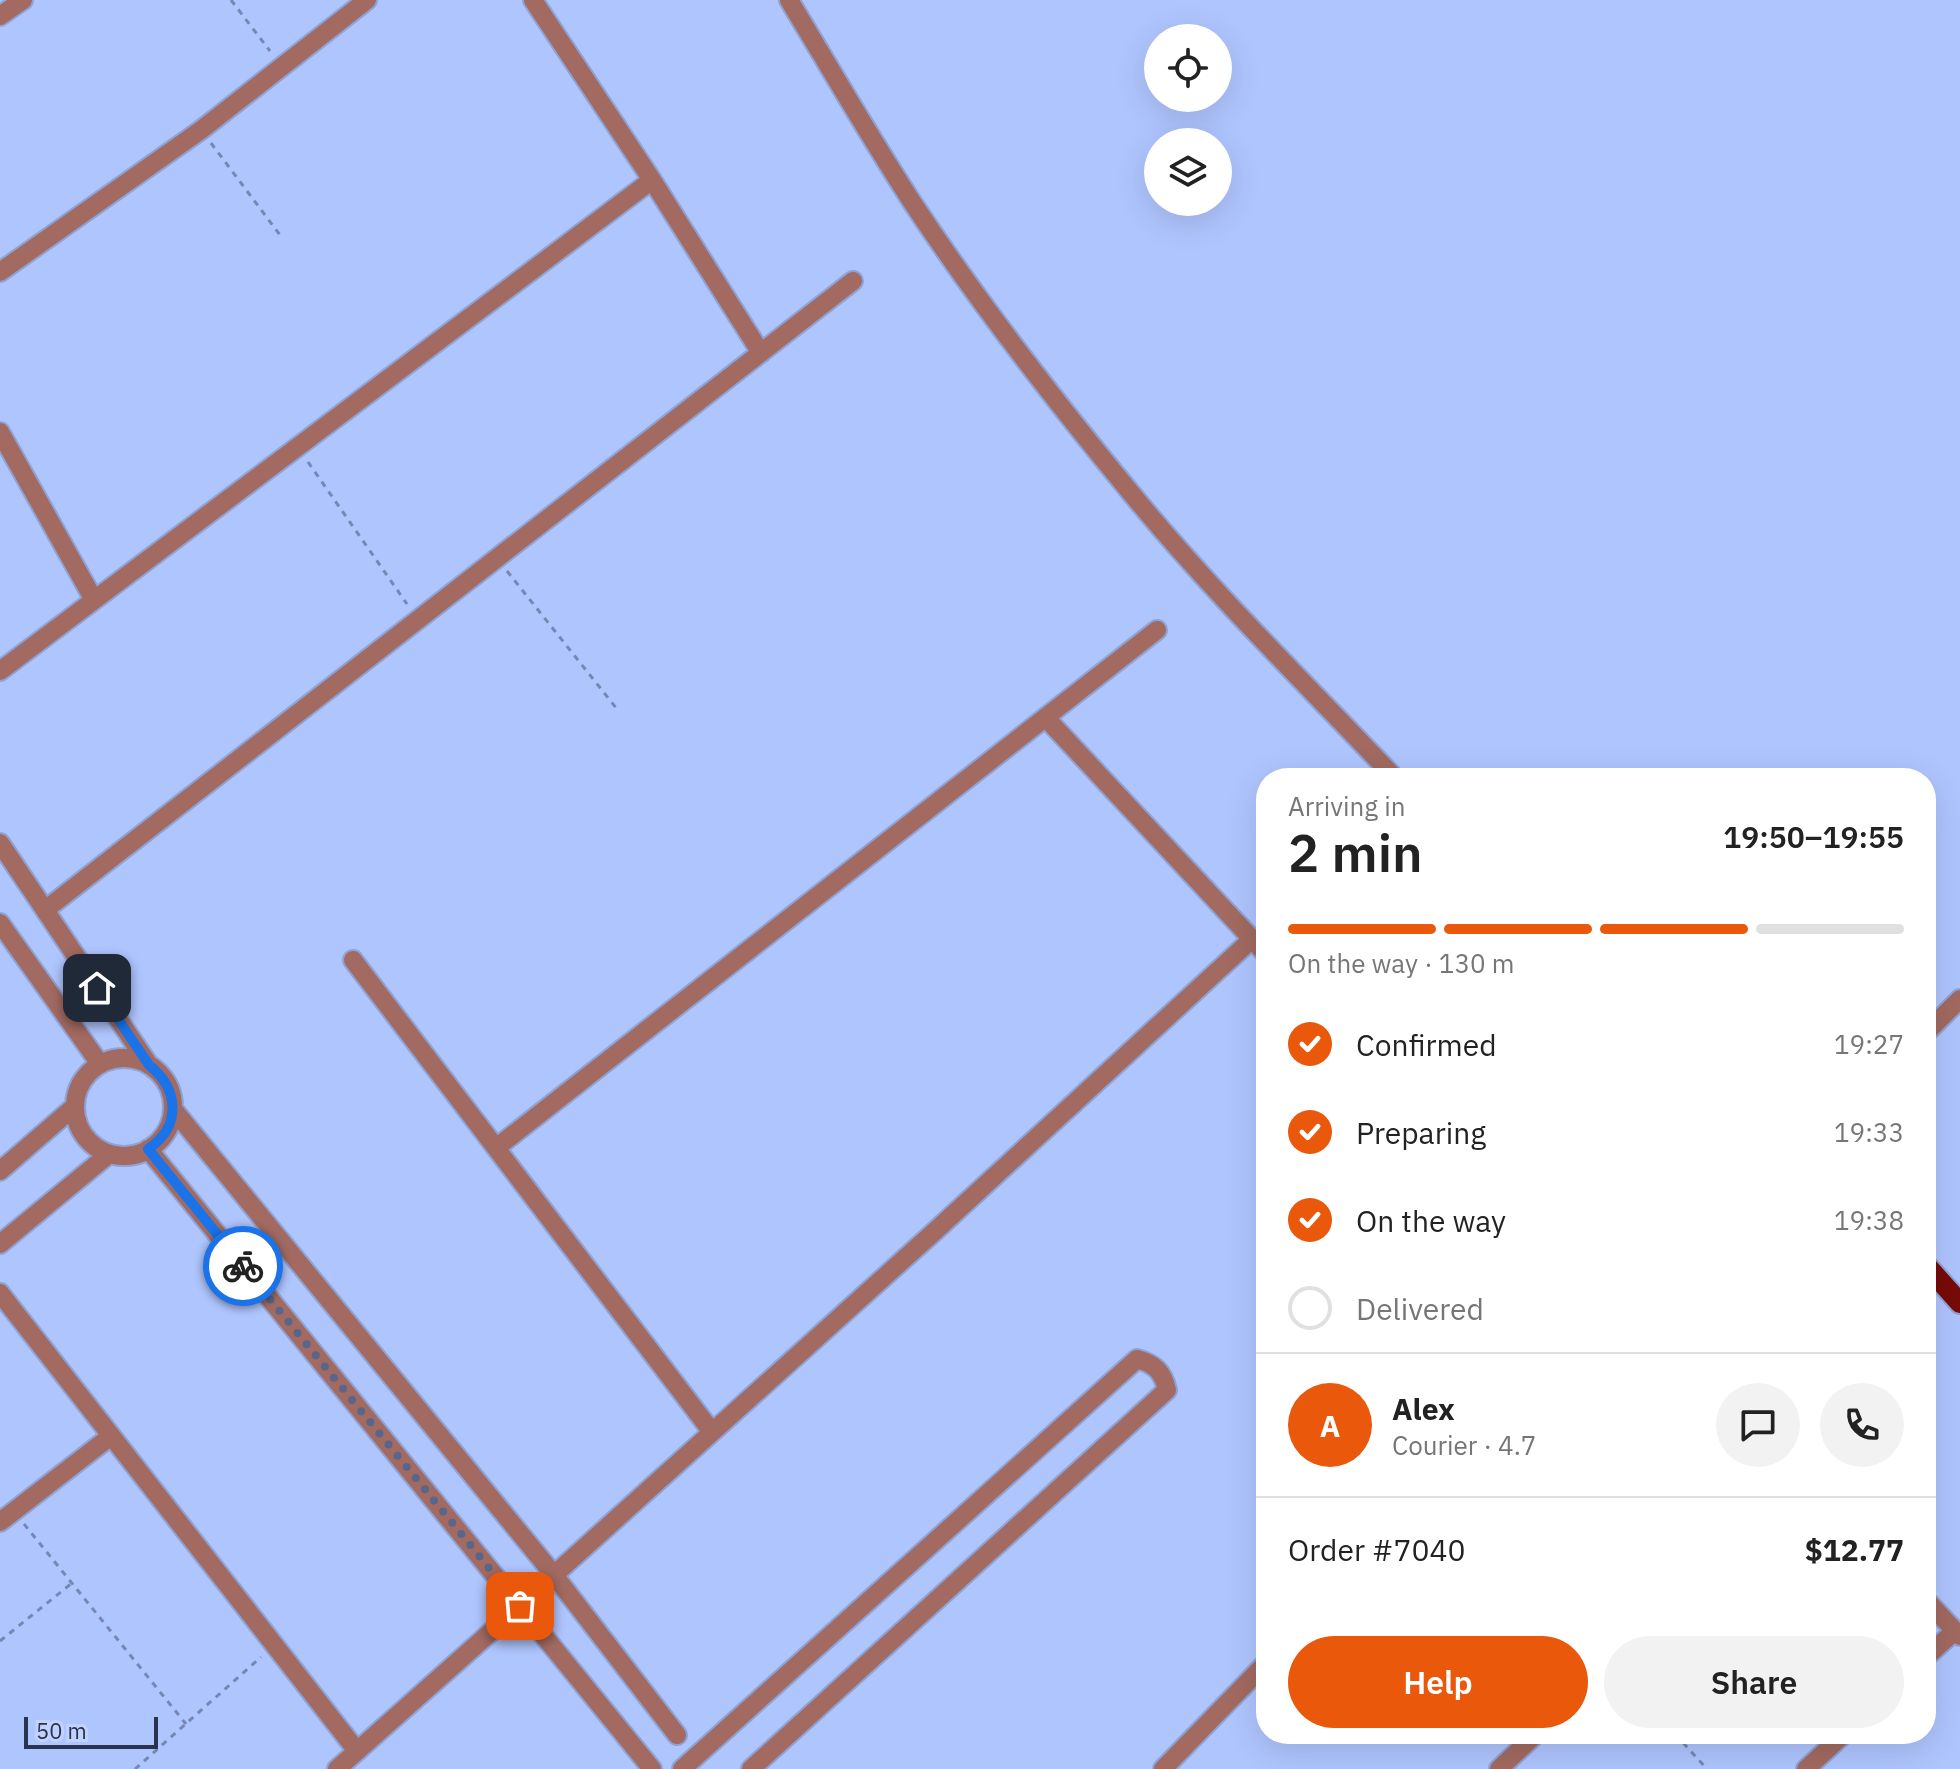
<!DOCTYPE html>
<meta charset="utf-8">
<style>
:root{--surface:#fff;--page:#f2f2f2;--text:#222;--muted:#767676;--line:#e0e0e0;--accent:#ea580c}
body{margin:0;font-family:"IBM Plex Sans",sans-serif;background:var(--page);color:var(--text);height:100vh;display:flex;flex-direction:column;font-size:30px;white-space:nowrap}
*{box-sizing:border-box;margin:0}
p{font-size:26px;color:var(--muted)}
.icon{flex:none;width:44px;height:44px;fill:none;stroke:currentColor;stroke-width:2;stroke-linecap:round;stroke-linejoin:round}
.map{position:relative;flex:1;overflow:hidden}
.side{position:absolute;left:1256px;top:768px;width:680px;height:976px;display:flex;flex-direction:column;background:var(--surface);border-radius:32px;box-shadow:0 8px 32px #0002}
.side>*{flex:none}
.buttons{position:absolute;left:1144px;top:24px;display:grid;gap:16px}
.buttons a{display:grid;place-items:center;width:88px;height:88px;border-radius:50%;background:var(--surface);box-shadow:0 8px 32px #0002;font-size:40px}
.scale{position:absolute;left:24px;bottom:20px;width:134px;box-sizing:border-box;padding-left:8px;border:4px solid #29334f;border-top:0;font-size:22px;line-height:28px;white-space:nowrap;color:#29334f;-webkit-text-stroke:6px #c2d2fe;paint-order:stroke}
.pin{position:absolute;display:grid;place-items:center;width:68px;height:68px;color:#fff;margin:-34px;border-radius:16px;box-shadow:0 4px 12px #0006}
.courier{position:absolute;display:grid;place-items:center;width:80px;height:80px;margin:-40px;border:6px solid #1a73e8;border-radius:50%;background:#fff;color:#222;box-shadow:0 2px 10px #0007}
.overview em{font-style:normal;font-weight:600}
.overview div{display:flex;flex-direction:column-reverse}
.overview{display:flex;align-items:center;justify-content:space-between;height:136px;padding:0 32px}
h1{font-size:52px;font-weight:600;line-height:60px}
.bar{display:grid;grid-template-columns:repeat(4,1fr);gap:12px 8px;align-content:center;height:96px;padding:0 32px}
.bar i{height:10px;border-radius:6px;background:var(--line)}
.bar .selected{background:var(--accent)}
.bar p{grid-column:span 4}
.line{display:flex;align-items:center;gap:20px;padding:0 32px;border-top:2px solid var(--line)}
.line div{flex:1}
.round{display:grid;place-items:center;flex:none;width:84px;height:84px;border-radius:42px;background:var(--page)}
ol{padding:0 32px;list-style:none}
li{display:flex;align-items:center;gap:24px;height:88px}
li p{margin-inline-start:auto}
li .icon{padding:8px;border-radius:50%;background:var(--accent);color:#fff;stroke-width:4}
li:last-child{color:var(--muted)}
li i{width:44px;height:44px;border:4px solid var(--line);border-radius:50%}
.button{display:flex;gap:16px;margin-top:auto;padding:16px 32px}
.button a{flex:1;height:92px;border-radius:48px;background:var(--accent);color:#fff;font-size:32px;font-weight:600;line-height:92px;text-align:center}
.button a+a{background:var(--page);color:var(--text)}
.map>svg:first-child{display:block}
.lines{fill:none;stroke-linecap:round;stroke-linejoin:round}
.minor-casing{stroke:#8fa2d4;stroke-width:22}
.major-casing{stroke:#8fa2d4;stroke-width:24}
.path{stroke:#7687b4;stroke-width:3;stroke-dasharray:6 6;stroke-linecap:butt}
.minor{stroke:#a26a61;stroke-width:18}
.major{stroke:#770b08;stroke-width:20}
.done{stroke:#58668c;stroke-width:8;stroke-dasharray:0 14.4}
.route{stroke:#1a73e8;stroke-width:10}
</style>
<div class="map">
<svg width="1960" height="1769" viewBox="0 0 1960 1769">
<rect width="100%" height="100%" fill="#afc5fe"/>
<g class="lines">
<defs>
<path id="minor" d="M533 0 652 180 761 353
M789 0C830 68 869 136 912 202 978 302 1055 401 1131 493 1213 593 1306 684 1395 778
M0 16 23 0
M0 272 201 130 367 0
M0 432 94 600
M0 671 652 180
M1046 718 1266 954
M0 843 149 1065
M45 910 853 281
M0 923 100 1064
M353 960 712 1432
M1926 1033 1960 999
M75 1107a49 49 0 1 1 98 0a49 49 0 1 1-98 0Z
M173 1109 554 1575 677 1735
M496 1148 1157 630
M148 1149 652 1769
M0 1171 75 1106
M0 1244 109 1154
M0 1293 357 1751
M0 1522 111 1436
M554 1575 934 1232 1251 940
M1926 1600 1960 1636
M1926 1657 1955 1631
M337 1769 520 1606
M682 1769 1137 1359C1155 1364 1163 1372 1167 1390L751 1769
M1163 1769 1266 1663
M1499 1769 1536 1734
M1806 1769 1844 1734"/>
<path id="major" d="M1926 1265 1960 1303"/>
</defs>
<use href="#minor" class="minor-casing"/>
<use href="#major" class="major-casing"/>
<path class="path" d="M231 0 270 51
M211 143 283 239
M308 462 407 604
M507 571 617 709
M24 1524 186 1724
M0 1641 72 1583
M1675 1734 1707 1769
M135 1769 261 1657"/>
<use href="#minor" class="minor"/>
<use href="#major" class="major"/>
</g>
<g class="lines">
<path class="done" d="M243 1266 520 1606"/>
<path class="route" d="M97 988 149 1065C179 1089 182 1126 148 1149L243 1266"/>
</g>
</svg>
<div class="buttons">
<a><svg class="icon" aria-label="locate" viewBox="0 0 24 24"><circle cx="12" cy="12" r="6"/><path d="M12 2v4M12 18v4M2 12h4M18 12h4"/></svg></a>
<a><svg class="icon" aria-label="layers" viewBox="0 0 24 24"><path d="M12 4l9 5-9 5-9-5zM3 14l9 5 9-5"/></svg></a>
</div>
<div class="scale">50 m</div>
<div class="pin" style="left:520px;top:1606px;background:#ea580c"><svg class="icon" aria-label="bag" viewBox="0 0 24 24"><path d="M5 8h14l-1 12H6zM9 8a3 3 0 0 1 6 0"/></svg></div>
<div class="pin" style="left:97px;top:988px;background:#1f2937"><svg class="icon" aria-label="home" viewBox="0 0 24 24"><path d="M3 11l9-7 9 7M6 9v11h12V9"/></svg></div>
<div class="courier" style="left:243px;top:1266px"><svg class="icon" aria-label="bike" viewBox="0 0 24 24"><circle cx="6" cy="16" r="4"/><circle cx="18" cy="16" r="4"/><path d="M6 16l4-8h5l3 8M10 8l3 8H6M13 5h3"/></svg></div>
<section class="side">
<div class="overview"><div><h1>2 min</h1><p>Arriving in</p></div><em>19:50–19:55</em></div>
<div class="bar"><i class="selected"></i><i class="selected"></i><i class="selected"></i><i></i><p>On the way · 130 m</p></div>
<ol>
<li><svg class="icon" aria-label="check" viewBox="0 0 24 24"><path d="M5 12l5 5 9-10"/></svg>Confirmed<p>19:27</p></li>
<li><svg class="icon" aria-label="check" viewBox="0 0 24 24"><path d="M5 12l5 5 9-10"/></svg>Preparing<p>19:33</p></li>
<li><svg class="icon" aria-label="check" viewBox="0 0 24 24"><path d="M5 12l5 5 9-10"/></svg>On the way<p>19:38</p></li>
<li><i></i>Delivered</li>
</ol>
<div class="line" style="height:144px"><b class="round" style="background:var(--accent);color:#fff">A</b><div><b>Alex</b><p>Courier · 4.7</p></div><a class="round"><svg class="icon" aria-label="chat" viewBox="0 0 24 24"><path d="M4 5h16v11H9l-5 4z"/></svg></a><a class="round"><svg class="icon" aria-label="phone" viewBox="0 0 24 24"><path d="M5 4h4l2 5-3 2q2 4 5 5l2-3 5 2v4C11 20 4 13 5 4z"/></svg></a></div>
<div class="line" style="height:104px"><div>Order #7040</div><b>$12.77</b></div>
<div class="button"><a>Help</a><a>Share</a></div>
</section>
</div>
